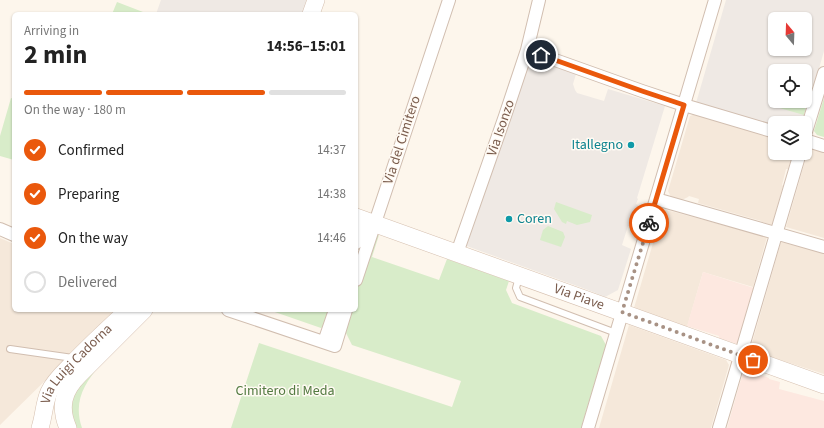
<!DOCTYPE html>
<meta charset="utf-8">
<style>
:root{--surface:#fff;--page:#f6f6f6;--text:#222;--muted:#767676;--line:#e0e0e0;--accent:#ea580c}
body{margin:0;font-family:"Source Sans 3",sans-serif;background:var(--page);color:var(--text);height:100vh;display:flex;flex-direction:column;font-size:15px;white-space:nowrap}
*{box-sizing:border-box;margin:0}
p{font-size:13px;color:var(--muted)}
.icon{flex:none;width:22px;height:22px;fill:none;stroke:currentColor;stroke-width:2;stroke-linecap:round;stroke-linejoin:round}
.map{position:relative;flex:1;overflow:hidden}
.side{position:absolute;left:12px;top:12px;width:346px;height:300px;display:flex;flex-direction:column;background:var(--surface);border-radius:6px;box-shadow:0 1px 3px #0004}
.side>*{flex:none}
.needle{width:26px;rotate:341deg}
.controls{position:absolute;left:768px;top:12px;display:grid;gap:8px}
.controls a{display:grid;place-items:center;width:44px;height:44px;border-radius:6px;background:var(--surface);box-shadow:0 1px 3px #0004;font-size:20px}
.pin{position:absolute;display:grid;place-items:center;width:34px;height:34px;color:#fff;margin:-17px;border:2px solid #fff;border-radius:50%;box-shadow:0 1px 4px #0007}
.courier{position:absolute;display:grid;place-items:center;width:40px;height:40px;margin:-20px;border:3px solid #ea580c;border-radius:50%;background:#fff;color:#222;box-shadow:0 1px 5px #0007}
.head em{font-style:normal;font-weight:700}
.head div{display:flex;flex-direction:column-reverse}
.head{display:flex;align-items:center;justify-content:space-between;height:68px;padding:0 12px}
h1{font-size:26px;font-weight:700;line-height:30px}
.bar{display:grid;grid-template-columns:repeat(4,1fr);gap:6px 4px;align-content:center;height:48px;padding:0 12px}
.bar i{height:5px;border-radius:3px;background:var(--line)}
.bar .on{background:var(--accent)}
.bar p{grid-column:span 4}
ol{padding:0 12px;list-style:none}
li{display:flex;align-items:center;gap:12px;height:44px}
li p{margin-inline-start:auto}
li .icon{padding:4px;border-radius:50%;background:var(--accent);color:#fff;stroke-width:4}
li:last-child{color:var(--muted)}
li i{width:22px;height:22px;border:2px solid var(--line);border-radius:50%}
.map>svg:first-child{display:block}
.residential{fill:#f5e8da}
.commercial{fill:#fde8e0}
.industrial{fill:#efe9e4;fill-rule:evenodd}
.green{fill:#d8ecc9}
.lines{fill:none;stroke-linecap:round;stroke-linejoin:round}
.lane-casing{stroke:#d1beb0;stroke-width:8}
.street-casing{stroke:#d1beb0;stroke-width:14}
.secondary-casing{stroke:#d6c0b0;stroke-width:18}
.lane{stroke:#fff;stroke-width:6}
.street{stroke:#fff;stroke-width:12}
.secondary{stroke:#fff;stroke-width:17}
.done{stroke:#a89285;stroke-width:4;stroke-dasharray:0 7.2}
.route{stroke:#ea580c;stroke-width:5}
.culture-dot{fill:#0f9aa8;stroke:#fffaf3;stroke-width:1.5}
.labels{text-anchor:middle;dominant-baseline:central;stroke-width:3;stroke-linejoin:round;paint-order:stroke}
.street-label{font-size:14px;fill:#7a5c4d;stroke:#fffaf3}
.culture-label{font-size:14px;fill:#0d838f;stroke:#fffaf3;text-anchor:end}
.park-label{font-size:14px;fill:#537a41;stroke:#fffaf3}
</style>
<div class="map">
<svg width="824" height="428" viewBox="0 0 824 428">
<rect width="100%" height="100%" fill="#fdf6ec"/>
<path class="residential" d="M695 114 775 137V153H793L788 169H786L782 185 783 186 772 225 762 222 761 221 698 203 699 199 689 196 688 197 682 200 671 197 668 191 690 116Z
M813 149 824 152V238L786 227 808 151Z
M663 209 767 237 753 287 703 272 687 327 634 308Z
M0 238 14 244V310H115L70 354 59 367 0 425Z
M781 242 824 253V374L750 350Z
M629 325 726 360 729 365 711 428H599Z"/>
<path class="commercial" d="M703 272 754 288 737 344 719 338V336L687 326Z
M744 369 769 378V379L780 382 779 389 824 401V428H727Z"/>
<path class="industrial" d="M161 0H307L302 14H156Z
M726 0H824V51L814 86 810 85 805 101 807 103 804 115H805L803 123H775V126L696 103ZM775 19H805V49H775ZM775 71H805V101H775Z
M530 58 576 74 573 84 575 90 577 93 604 101 608 89 665 106 637 198 638 199 636 204 638 205 631 226H628L622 245 631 249 618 290 605 297 588 290 464 245Z"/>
<path class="green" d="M117 2 143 12 142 14H112Z
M11 98 14 99V160L0 156V136Z
M824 98V137L817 135 814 131Z
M778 101H803L807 103 804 115 776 107Z
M556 202 592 215 590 222 577 225 567 221 566 224 562 222 554 209Z
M548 226 563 232 565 237 561 247 540 240 543 230Z
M379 235 372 257 439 280 447 259 509 281 506 290 512 303 601 336 606 345 581 428H231L259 343 452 407 461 381 352 345 344 329 350 310H356V292L373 238Z
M269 310H330L325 325 321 328Z
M100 365C84 384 73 402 82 428H76L71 417 73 394Z"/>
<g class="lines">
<defs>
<path id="lane" d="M519 277 516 288 520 297 616 333
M10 349 73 358"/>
<path id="street" d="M527 50 642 91 684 105 775 132
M805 135 824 73
M805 140 824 146
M656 199 824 247
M0 229 14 235
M356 243 364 220
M457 253 505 116 527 50 539 0
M356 280 449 0
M228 310 335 346 346 310
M324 342 335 310
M588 428 715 0
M719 428 800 153"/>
<g id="secondary">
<path d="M311 14 316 0"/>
<path id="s1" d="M356 217 824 385"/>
<path id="s2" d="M40 428C44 416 44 403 49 392 54 381 64 372 72 364 90 345 109 328 128 310"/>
<path d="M68 428C59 407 63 391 79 375L144 310"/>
</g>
</defs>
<use href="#lane" class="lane-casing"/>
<use href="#street" class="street-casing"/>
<use href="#secondary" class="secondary-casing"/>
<use href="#lane" class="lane"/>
<use href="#street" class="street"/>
<use href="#secondary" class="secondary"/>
</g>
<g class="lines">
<path class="done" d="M649 223 622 312 753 360"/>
<path class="route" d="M541 55 642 91 684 105 649 223"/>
</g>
<g class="culture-dot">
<circle cx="631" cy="145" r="4"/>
<circle cx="509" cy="219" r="4"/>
</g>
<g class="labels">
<g class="street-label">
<text transform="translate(501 128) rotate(-71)">Via Isonzo</text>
<text transform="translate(402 140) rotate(-72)">Via del Cimitero</text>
<text stroke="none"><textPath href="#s1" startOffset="237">Via Piave</textPath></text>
<text stroke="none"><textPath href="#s2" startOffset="76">Via Luigi Cadorna</textPath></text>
</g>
<g class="culture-label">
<text x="623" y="145">Itallegno</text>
<text x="517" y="219" text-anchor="start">Coren</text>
</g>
<g class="park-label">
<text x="285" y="391">Cimitero di Meda</text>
</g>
</g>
</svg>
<div class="controls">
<a><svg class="needle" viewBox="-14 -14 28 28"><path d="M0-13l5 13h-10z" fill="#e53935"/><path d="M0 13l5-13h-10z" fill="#767676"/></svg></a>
<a><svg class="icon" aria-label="locate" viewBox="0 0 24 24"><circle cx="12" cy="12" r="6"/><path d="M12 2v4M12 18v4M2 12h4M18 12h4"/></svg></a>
<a><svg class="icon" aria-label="layers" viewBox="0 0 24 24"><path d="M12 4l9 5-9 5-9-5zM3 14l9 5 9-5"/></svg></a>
</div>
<div class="pin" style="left:753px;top:360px;background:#ea580c"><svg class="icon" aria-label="bag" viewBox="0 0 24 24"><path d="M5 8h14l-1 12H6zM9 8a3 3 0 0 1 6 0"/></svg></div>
<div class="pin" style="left:541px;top:55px;background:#1f2937"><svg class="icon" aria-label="home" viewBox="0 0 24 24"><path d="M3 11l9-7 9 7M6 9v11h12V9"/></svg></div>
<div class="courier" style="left:649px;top:223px"><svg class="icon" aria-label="bike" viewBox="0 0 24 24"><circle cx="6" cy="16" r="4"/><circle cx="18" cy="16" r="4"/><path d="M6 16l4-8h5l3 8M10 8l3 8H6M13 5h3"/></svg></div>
<section class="side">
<div class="head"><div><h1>2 min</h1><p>Arriving in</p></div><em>14:56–15:01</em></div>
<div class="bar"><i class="on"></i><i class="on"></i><i class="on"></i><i></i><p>On the way · 180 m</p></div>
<ol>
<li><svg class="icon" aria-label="check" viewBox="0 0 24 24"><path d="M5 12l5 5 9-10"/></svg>Confirmed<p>14:37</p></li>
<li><svg class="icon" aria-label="check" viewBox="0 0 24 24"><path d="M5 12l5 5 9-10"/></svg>Preparing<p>14:38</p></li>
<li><svg class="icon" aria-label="check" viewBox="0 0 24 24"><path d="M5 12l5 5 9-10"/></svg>On the way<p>14:46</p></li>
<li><i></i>Delivered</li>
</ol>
</section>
</div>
